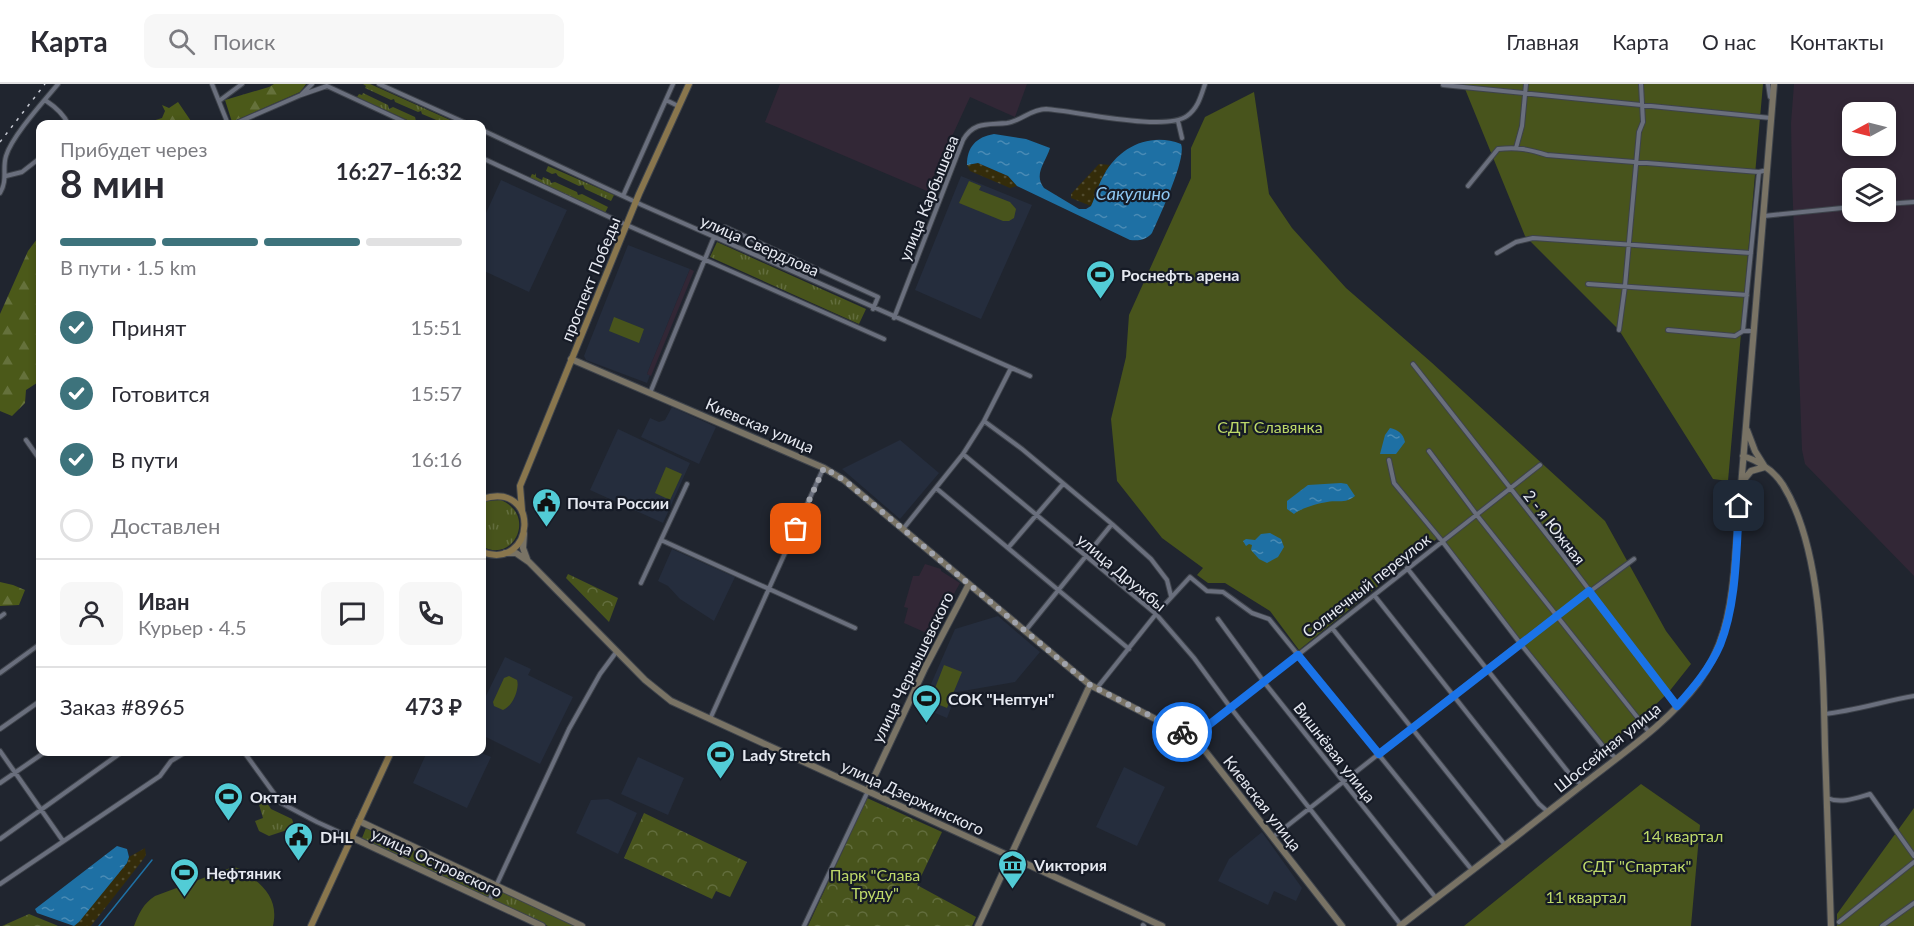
<!DOCTYPE html>
<html lang="ru">
<meta charset="utf-8">
<style>
:root{--surface:#fff;--page:#f7f7f7;--text:#2b2b33;--muted:#7c7c81;--line:#e1e1e2;--accent:#3d737c}
body{margin:0;font-family:Lato,sans-serif;background:var(--page);color:var(--text);height:100vh;display:flex;flex-direction:column;font-size:22px;white-space:nowrap}
*{box-sizing:border-box;margin:0}
p{font-size:20px;color:var(--muted)}
.icon{flex:none;width:33px;height:33px;fill:none;stroke:currentColor;stroke-width:2;stroke-linecap:round;stroke-linejoin:round}
.map{position:relative;flex:1;overflow:hidden}
.details{position:absolute;left:36px;top:36px;width:450px;height:636px;display:flex;flex-direction:column;background:var(--surface);border-radius:12px;box-shadow:0 3px 9px #0003}
.details>*{flex:none}
.needle{width:39px;rotate:263deg}
.tools{position:absolute;left:1842px;top:18px;display:grid;gap:12px}
.tools a{display:grid;place-items:center;width:54px;height:54px;border-radius:12px;background:var(--surface);box-shadow:0 3px 9px #0003;font-size:30px}
.pin{position:absolute;display:grid;place-items:center;width:51px;height:51px;color:#fff;margin:-26px;border-radius:12px;box-shadow:0 3px 9px #0006}
.courier{position:absolute;display:grid;place-items:center;width:60px;height:60px;margin:-30px;border:4px solid #1a73e8;border-radius:50%;background:#fff;color:#222;box-shadow:0 2px 8px #0007}
.head em{font-style:normal;font-weight:700}
.head div{display:flex;flex-direction:column-reverse}
.head{display:flex;align-items:center;justify-content:space-between;height:102px;padding:0 24px}
h1{font-size:39px;font-weight:700;line-height:45px}
.bar{display:grid;grid-template-columns:repeat(4,1fr);gap:9px 6px;align-content:center;height:72px;padding:0 24px}
.bar i{height:8px;border-radius:4px;background:var(--line)}
.bar .on{background:var(--accent)}
.bar p{grid-column:span 4}
.line{display:flex;align-items:center;gap:15px;padding:0 24px;border-top:2px solid var(--line)}
.line div{flex:1}
.round{display:grid;place-items:center;flex:none;width:63px;height:63px;border-radius:12px;background:var(--page)}
ol{padding:0 24px;list-style:none}
li{display:flex;align-items:center;gap:18px;height:66px}
li p{margin-inline-start:auto}
li .icon{padding:6px;border-radius:50%;background:var(--accent);color:#fff;stroke-width:4}
li:last-child{color:var(--muted)}
li i{width:33px;height:33px;border:3px solid var(--line);border-radius:50%}
header{display:flex;align-items:center;gap:36px;box-sizing:border-box;height:84px;padding:0 30px;background:var(--surface);border-bottom:2px solid var(--line)}
header strong{font-size:28px}
nav{display:flex;gap:33px;margin-inline-start:auto;font-size:21px}
.search{width:420px;height:54px;background:var(--page);display:flex;align-items:center;gap:15px;box-sizing:border-box;padding:0 21px;border-radius:12px;color:var(--muted);font-size:22px}
.map>svg:first-child{display:block}
.built{fill:#252d3d}
.industrial{fill:#322736;fill-rule:evenodd}
.grass{fill:url(#grass-tufts)}
.forest{fill:url(#forest-firs)}
.sand{fill:url(#sand-dots)}
.park{fill:url(#park-crowns)}
.garden{fill:#48541c}
.water{fill:url(#water-ripples)}
.lines{fill:none;stroke-linecap:round;stroke-linejoin:round}
.stream{stroke:#1e70a4;stroke-width:1.5}
.street-casing{stroke:#3e434b;stroke-width:6}
.secondary-casing{stroke:#3e434b;stroke-width:8}
.primary-casing{stroke:#3e434b;stroke-width:8}
.street{stroke:#6a6f7d;stroke-width:4}
.secondary{stroke:#797365;stroke-width:6}
.primary{stroke:#89764d;stroke-width:6}
.rail{stroke:#c7cad3;stroke-width:1.5;stroke-dasharray:3 6;stroke-linecap:butt}
.done{stroke:#a1a4ad;stroke-width:6;stroke-dasharray:0 10.8}
.route{stroke:#1a73e8;stroke-width:8}
.labels{text-anchor:middle;dominant-baseline:central;stroke-width:4.5;stroke-linejoin:round;paint-order:stroke}
.street-label{font-size:16px;fill:#e6e9f1;stroke:#161b26}
.poi-label{font-size:16px;font-weight:bold;fill:#e6e9f1;stroke:#161b26;text-anchor:start}
.park-label{font-size:16px;fill:#bed969;stroke:#161b26}
.water-label{font-size:18px;font-style:italic;fill:#8ec7f2;stroke:#161b26}
</style>
<header>
<strong>Карта</strong>
<div class="search"><svg class="icon" aria-label="search" viewBox="0 0 24 24"><circle cx="10" cy="10" r="6"/><path d="M15 15l6 6"/></svg>Поиск</div>
<nav><a>Главная</a><a>Карта</a><a>О нас</a><a>Контакты</a></nav>
</header>
<div class="map">
<svg width="1914" height="842" viewBox="0 0 1914 842">
<defs>
<pattern id="grass-tufts" width="24" height="20" patternUnits="userSpaceOnUse" patternTransform="scale(1.5)"><rect width="24" height="20" fill="#48541c"/><path d="M3 7l-1-3M5 7V3M7 7l1-3M15 17l-1-3M17 17v-4M19 17l1-3" fill="none" stroke="#626d3d"/></pattern>
<pattern id="forest-firs" width="22" height="20" patternUnits="userSpaceOnUse" patternTransform="scale(1.5)"><rect width="22" height="20" fill="#4b5919"/><path d="M5 1l3.5 6h-7zM16 11l3.5 6h-7z" fill="#65713b"/></pattern>
<pattern id="sand-dots" width="8" height="8" patternUnits="userSpaceOnUse" patternTransform="scale(1.5)"><rect width="8" height="8" fill="#342c0a"/><path d="M2 2h.1M6 6h.1" fill="none" stroke="#514b2e" stroke-width="1.8" stroke-linecap="round"/></pattern>
<pattern id="park-crowns" width="20" height="18" patternUnits="userSpaceOnUse" patternTransform="scale(1.5)"><rect width="20" height="18" fill="#48541c"/><path d="M2 6a3 3 0 1 1 6 0M12 15a3 3 0 1 1 6 0" fill="none" stroke="#626d3d"/></pattern>
<pattern id="water-ripples" width="26" height="14" patternUnits="userSpaceOnUse" patternTransform="scale(1.5)"><rect width="26" height="14" fill="#1e70a4"/><path d="M2 4q2-2 4 0t4 0M15 11q2-2 4 0t4 0" fill="none" stroke="#4a8bb5"/></pattern>
</defs>
<rect width="100%" height="100%" fill="#20252f"/>
<path class="built" d="M961 92 1032 121 981 235 915 206Z
M501 96 567 126 529 208 482 186V138Z
M628 161 690 185 647 290 650 291 647 299 586 276 584 272Z
M672 323 716 343 699 380 641 353 650 334 659 338 665 336Z
M618 345 690 379 663 439 590 406Z
M900 356 939 389 900 435 842 385Z
M672 465 735 493 714 537 680 515 668 502 658 497Z
M998 532 1040 568 1015 598 957 608 947 634 921 623 955 545Z
M505 573 531 585 528 591 573 613 540 680 482 651V620Z
M427 668H479L491 673 467 724 413 699Z
M638 673 684 694 668 731 621 710Z
M1124 683 1165 703 1137 762 1096 743Z
M608 715 637 729 618 770 576 749 591 716Z
M1262 748 1302 804 1296 817 1274 807 1268 821 1218 797 1229 775Z"/>
<path class="industrial" d="M780 0H1027L1015 33 970 13 927 107 765 38Z
M1794 0H1914V492L1805 380 1802 366 1792 94 1791 39ZM1852 28H1886V62H1852ZM1852 94H1886V128H1852Z
M690 185 694 187 651 292 647 290Z
M925 480 941 485V487L960 499 931 551 904 539 908 524 904 523 913 492H919Z"/>
<path class="grass" d="M363 0H370L459 40H446L422 30 421 27 418 28 395 18 394 15 391 16 365 4 366 2Z
M363 9 388 21 389 25 393 23 415 33 416 37 420 36 430 40H416L357 13 359 10 362 11Z
M548 82 614 111 611 117 585 105 583 101 579 102 558 92 556 89 552 90 546 87Z
M536 89V93L542 96 543 93 550 96 551 99 555 98 577 108 578 111 582 110 608 123 605 129 530 94 532 90 535 91Z
M717 158 866 225 859 240 710 173Z
M501 416C538 432 512 481 482 462V419L485 417Z
M262 711 271 725 292 735 294 741H290L287 746 269 752 259 747 255 737 263 734 257 714Z
M366 744 494 803 489 814 362 754Z
M495 804 576 842H548L491 815Z"/>
<path class="forest" d="M274 0H306L300 8 232 38 225 16 269 3Z
M178 18 193 40H143L162 34 165 27 162 21 169 24Z
M40 151V297L26 306 25 319 12 332 0 327V230L28 167Z
M0 498 13 501 25 506 19 521 0 522Z"/>
<path class="sand" d="M978 79 1008 92 1017 102 1010 104 970 87 967 81Z
M1099 80 1110 81 1104 90 1091 122 1071 114V110Z
M145 764 146 771 142 777 91 842H74L127 779 129 773Z"/>
<path class="park" d="M568 490 618 514 609 538 566 494Z
M867 714 942 748 917 801 976 833 972 842H808Z
M644 729 747 778 730 813 716 807 712 815 624 774Z
M29 830 56 841 58 842H2Z"/>
<path class="garden" d="M1463 0H1763L1728 397 1713 395 1619 246 1525 152Z
M1254 8 1269 110 1292 144 1346 204 1431 278 1605 437 1666 547 1691 580 1668 609 1642 633 1605 662 1520 559 1439 453 1299 566 1270 527 1225 499H1208L1197 491 1203 484 1162 454 1117 397 1111 335 1126 273 1129 231 1191 94V64L1205 33Z
M969 97 981 102 979 106 1010 118 1016 125 1014 134 1009 137H1003L959 119Z
M614 233 644 245 639 259 609 247Z
M666 383 682 390 670 416 655 409Z
M944 581 962 588 947 624 930 617Z
M509 592 517 596C520 605 512 623 503 626L494 622 493 618 504 594Z
M1641 700 1700 741 1691 842H1464Z
M1914 724V842H1837V830Z
M233 783C241 784 244 787 250 792 268 805 278 819 273 842H134C139 829 143 820 155 812Z"/>
<path class="water" d="M994 50 1026 55 1050 64C1046 78 1033 90 1044 104L1079 125H1086L1091 122C1096 112 1098 100 1104 91 1119 63 1150 48 1181 60 1187 74 1159 133 1152 149 1146 156 1139 157 1130 156L1017 102 1008 92 978 79 967 81C967 63 976 53 994 50Z
M1390 344C1398 346 1403 349 1405 358L1396 370H1380L1385 351Z
M1341 399 1347 400 1355 412C1345 420 1338 416 1327 418 1319 419 1299 425 1294 430L1287 425V417L1308 401Z
M1270 449 1281 455 1284 463 1278 473 1267 479 1259 475 1251 466 1252 461 1249 460 1246 462 1243 457 1246 455 1255 456 1261 450Z
M117 762 127 765 129 773 127 779 79 838 74 842 37 829 35 825Z"/>
<g class="lines">
<path class="stream" d="M99 842 152 776"/>
<defs>
<path id="street" d="M212 0 228 40
M379 0 468 40
M1768 0 1770 13H1773
M1443 1 1771 34
M301 11 327 2 409 40
M45 16C54 22 64 30 68 40
M666 16 678 22
M219 17 242 0
M1178 37 1182 54
M234 40 301 11 312 0
M482 46 642 121 1030 292
M1516 64 1522 42 1526 0
M482 74 620 138 884 255
M6 92 22 88 40 74
M1468 102 1498 65C1518 63 1528 65 1547 71L1759 88
M0 109C8 96 2 85 6 72 12 52 44 17 58 0
M623 112 673 0
M1886 120 1914 118
M1764 132 1852 123
M725 143 878 213 873 225
M1497 169 1516 158 1533 154 1751 169
M1588 200 1747 211
M894 234 963 56C974 37 988 41 1007 39 1021 37 1031 25 1046 25 1076 27 1165 48 1187 32 1198 24 1201 12 1205 0
M1619 246 1625 202 1639 48 1643 38 1641 0
M1668 246 1735 252 1743 247
M1753 247H1743L1759 88 1767 86
M1413 280 1562 470 1677 622
M650 309 714 153
M984 337 1022 365 1112 440 1151 475 1167 496 1171 512
M26 356 40 376
M1429 367 1476 430 1649 648
M963 370 1156 530 1194 574 1230 623 1401 841
M1389 376 1394 399 1442 457 1520 559 1606 666 1616 674
M936 404 1129 565
M903 445 963 370 984 337 1011 284
M661 456 855 544
M1008 464 1063 400
M1407 484 1572 693 1582 701
M641 499 687 400
M1374 511 1539 720 1547 727
M0 533 4 530
M1218 535 1264 598 1436 814
M1332 544 1505 761
M1026 546 1112 440
M0 589 40 560
M1097 604 1156 530 1190 493 1207 507 1223 508 1252 529 1269 535 1472 786
M1824 630C1854 627 1884 617 1914 612
M710 635 823 385
M0 645 40 617
M1192 654 1540 381
M0 667 63 757
M244 668 281 719 317 738 350 753
M0 699 45 668
M1827 714C1841 720 1856 714 1870 710L1914 772
M1273 753 1520 559 1634 475
M0 755 122 668
M0 800 160 692 171 677 186 668
M489 817 569 645 600 590 617 567
M1839 838 1914 778
M1143 841 1144 842
M804 842 868 707
M1882 842 1914 819"/>
<path id="secondary" d="M571 275 824 384 844 396 1090 601 1192 654 1206 668 1342 842
M1743 372C1759 377 1774 387 1783 401 1824 467 1823 588 1825 664 1827 723 1829 783 1831 842
M1742 398 1751 387 1765 383 1755 367 1747 346
M524 450 523 464 527 475
M505 469H516L529 478 645 596 671 617 1162 842
M868 706 925 584 969 500
M359 737 582 842
M351 753 542 842
M978 842 1090 601
M1400 842C1460 796 1521 749 1581 702 1620 671 1668 639 1698 599 1723 565 1730 529 1734 488L1774 0"/>
<path id="primary" d="M482 415C542 396 535 488 482 468
M522 426 520 402 527 385 639 110 689 0
M311 842 391 668"/>
</defs>
<use href="#street" class="street-casing"/>
<use href="#secondary" class="secondary-casing"/>
<use href="#primary" class="primary-casing"/>
<use href="#street" class="street"/>
<use href="#secondary" class="secondary"/>
<use href="#primary" class="primary"/>
<path class="rail" d="M0 58 45 0"/>
</g>
<g class="lines">
<path class="done" d="M796 445 824 384 844 396 1090 601 1182 648"/>
<path class="route" d="M1182 648 1192 654 1298 571 1379 670 1589 507 1677 622C1694 603 1710 584 1720 561 1737 518 1736 467 1739 422"/>
</g>
<defs>
<symbol id="stadium-pin" viewBox="-11 -11 22 30"><path d="M0 17L-7.5 6A9.5 9.5 0 1 1 7.5 6Z" fill="#52ccd6" stroke="#161b26"/><path d="M0-5a6.5 5 0 1 0 0 10a6.5 5 0 1 0 0-10ZM-3.5-1.8h7v3.6h-7Z" fill="#111"/></symbol>
<symbol id="civic-pin" viewBox="-11 -11 22 30"><path d="M0 17L-7.5 6A9.5 9.5 0 1 1 7.5 6Z" fill="#52ccd6" stroke="#161b26"/><path d="M-.6-6.5H3V-4.5H.6V-3L4-1V1h2V6H-6V1h2V-1L-.6-3ZM-1.2 2.5V6h2.4V2.5Z" fill="#111"/></symbol>
<symbol id="museum-pin" viewBox="-11 -11 22 30"><path d="M0 17L-7.5 6A9.5 9.5 0 1 1 7.5 6Z" fill="#52ccd6" stroke="#161b26"/><path d="M0-6L6-3V-2H-6V-3ZM-5-1h2V3h-2ZM-1-1h2V3h-2ZM3-1h2V3H3ZM-6 4H6V6H-6Z" fill="#111"/></symbol>
</defs>
<g fill-rule="evenodd">
<use href="#stadium-pin" x="1084" y="174" width="33" height="45"/>
<use href="#civic-pin" x="530" y="402" width="33" height="45"/>
<use href="#stadium-pin" x="910" y="598" width="33" height="45"/>
<use href="#stadium-pin" x="704" y="654" width="33" height="45"/>
<use href="#stadium-pin" x="212" y="696" width="33" height="45"/>
<use href="#civic-pin" x="282" y="736" width="33" height="45"/>
<use href="#museum-pin" x="996" y="764" width="33" height="45"/>
<use href="#stadium-pin" x="168" y="772" width="33" height="45"/>
</g>
<g class="labels">
<g class="street-label">
<text transform="translate(928 114) rotate(-68)">улица Карбышева</text>
<text transform="translate(760 161) rotate(24)">улица Свердлова</text>
<text transform="translate(590 195) rotate(-68)">проспект Победы</text>
<text transform="translate(760 341) rotate(23)">Киевская улица</text>
<text transform="translate(1555 443) rotate(52)">2 - я Южная</text>
<text transform="translate(1122 488) rotate(40)">улица Дружбы</text>
<text transform="translate(1366 501) rotate(-38)">Солнечный переулок</text>
<text transform="translate(912 583) rotate(-64)">улица Чернышевского</text>
<text transform="translate(1607 663) rotate(-39)">Шоссейная улица</text>
<text transform="translate(1335 668) rotate(52)">Вишнёвая улица</text>
<text transform="translate(913 713) rotate(25)">улица Дзержинского</text>
<text transform="translate(1263 719) rotate(52)">Киевская улица</text>
<text transform="translate(437 778) rotate(25)">улица Островского</text>
</g>
<g class="poi-label">
<text x="1121" y="190">Роснефть арена</text>
<text x="567" y="418">Почта России</text>
<text x="948" y="614">СОК "Нептун"</text>
<text x="742" y="670">Lady Stretch</text>
<text x="250" y="712">Октан</text>
<text x="320" y="752">DHL</text>
<text x="1034" y="780">Vиктория</text>
<text x="206" y="788">Нефтяник</text>
</g>
<g class="park-label">
<text x="1270" y="342">СДТ Славянка</text>
<text x="1683" y="751">14 квартал</text>
<text x="1637" y="781">СДТ "Спартак"</text>
<text x="875" y="790">Парк "Слава<tspan x="875" dy="18">Труду"</tspan></text>
<text x="1586" y="812">11 квартал</text>
</g>
<g class="water-label">
<text x="1133" y="109">Сакулино</text>
</g>
</g>
</svg>
<div class="tools">
<a><svg class="needle" viewBox="-14 -14 28 28"><path d="M0-13l5 13h-10z" fill="#e53935"/><path d="M0 13l5-13h-10z" fill="#7c7c81"/></svg></a>
<a><svg class="icon" aria-label="layers" viewBox="0 0 24 24"><path d="M12 4l9 5-9 5-9-5zM3 14l9 5 9-5"/></svg></a>
</div>
<div class="pin" style="left:796px;top:445px;background:#ea580c"><svg class="icon" aria-label="bag" viewBox="0 0 24 24"><path d="M5 8h14l-1 12H6zM9 8a3 3 0 0 1 6 0"/></svg></div>
<div class="pin" style="left:1739px;top:422px;background:#1f2937"><svg class="icon" aria-label="home" viewBox="0 0 24 24"><path d="M3 11l9-7 9 7M6 9v11h12V9"/></svg></div>
<div class="courier" style="left:1182px;top:648px"><svg class="icon" aria-label="bike" viewBox="0 0 24 24"><circle cx="6" cy="16" r="4"/><circle cx="18" cy="16" r="4"/><path d="M6 16l4-8h5l3 8M10 8l3 8H6M13 5h3"/></svg></div>
<section class="details">
<div class="head"><div><h1>8 мин</h1><p>Прибудет через</p></div><em>16:27–16:32</em></div>
<div class="bar"><i class="on"></i><i class="on"></i><i class="on"></i><i></i><p>В пути · 1.5 km</p></div>
<ol>
<li><svg class="icon" aria-label="check" viewBox="0 0 24 24"><path d="M5 12l5 5 9-10"/></svg>Принят<p>15:51</p></li>
<li><svg class="icon" aria-label="check" viewBox="0 0 24 24"><path d="M5 12l5 5 9-10"/></svg>Готовится<p>15:57</p></li>
<li><svg class="icon" aria-label="check" viewBox="0 0 24 24"><path d="M5 12l5 5 9-10"/></svg>В пути<p>16:16</p></li>
<li><i></i>Доставлен</li>
</ol>
<div class="line" style="height:108px"><a class="round"><svg class="icon" aria-label="person" viewBox="0 0 24 24"><circle cx="12" cy="8" r="4"/><path d="M4 21q1-7 8-7t8 7"/></svg></a><div><b>Иван</b><p>Курьер · 4.5</p></div><a class="round"><svg class="icon" aria-label="chat" viewBox="0 0 24 24"><path d="M4 5h16v11H9l-5 4z"/></svg></a><a class="round"><svg class="icon" aria-label="phone" viewBox="0 0 24 24"><path d="M5 4h4l2 5-3 2q2 4 5 5l2-3 5 2v4C11 20 4 13 5 4z"/></svg></a></div>
<div class="line" style="height:78px"><div>Заказ #8965</div><b>473 ₽</b></div>
</section>
</div>
